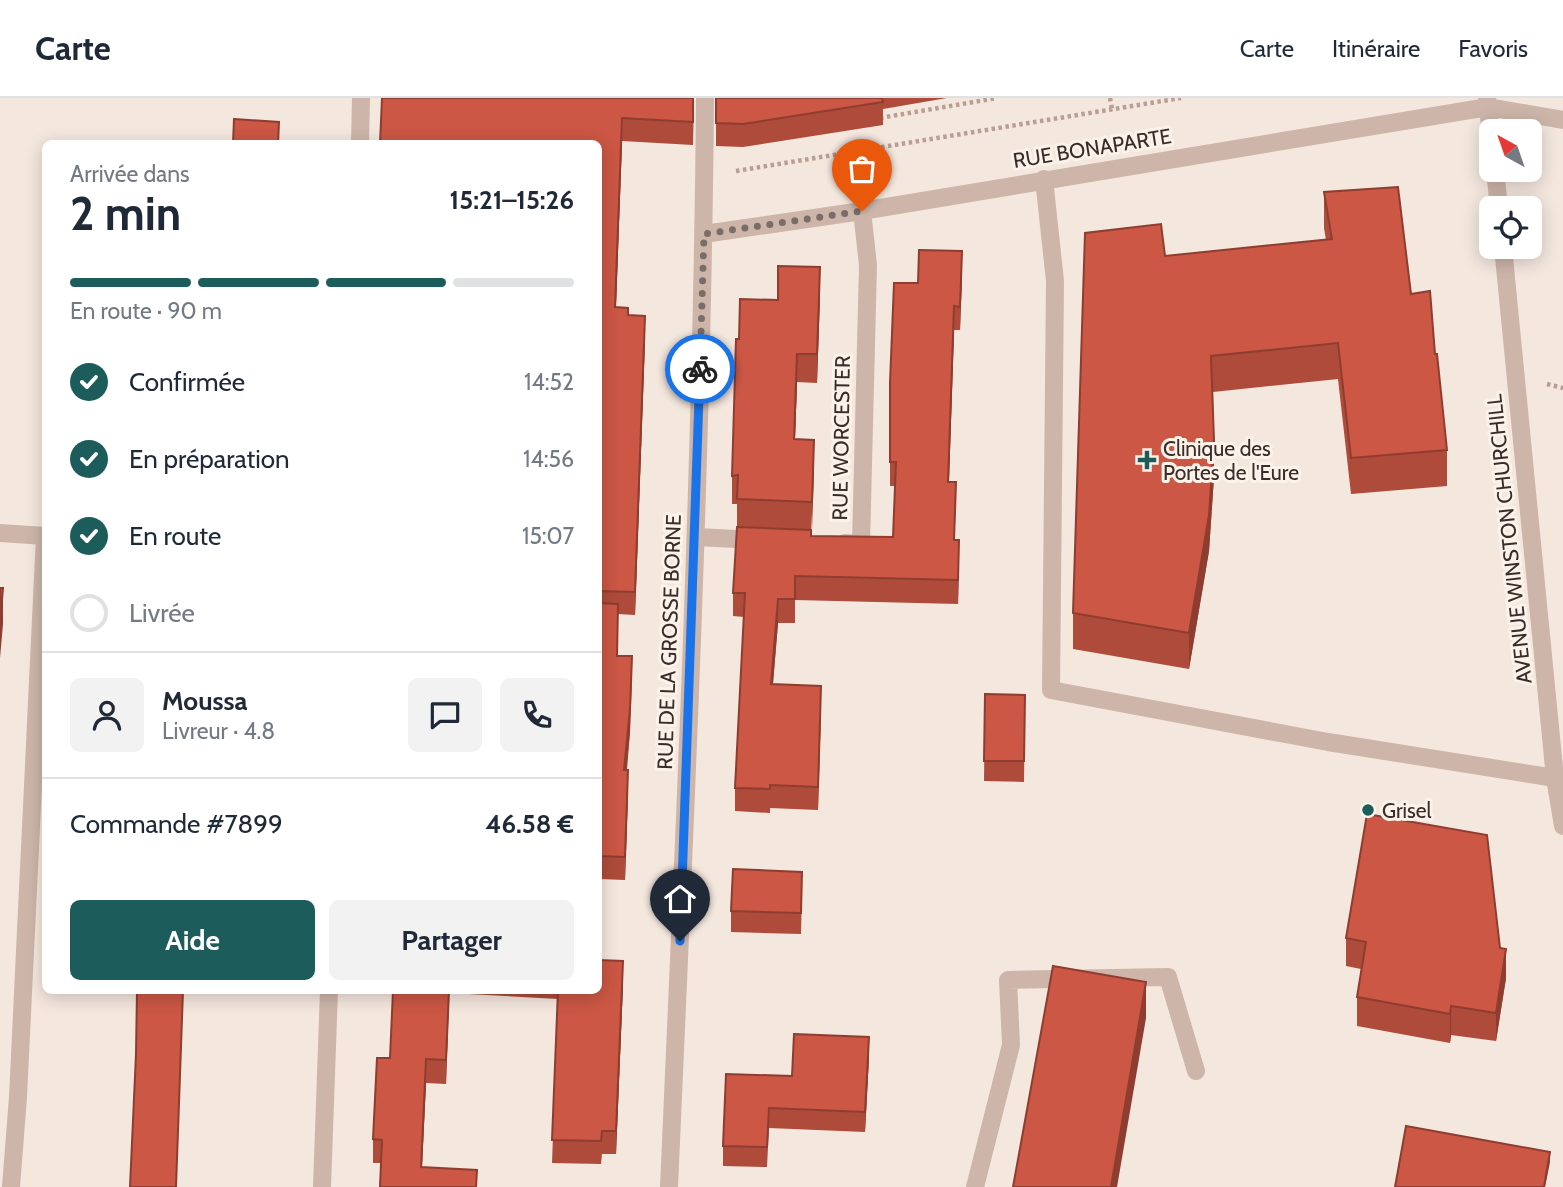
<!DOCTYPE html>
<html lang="fr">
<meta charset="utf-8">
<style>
:root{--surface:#fff;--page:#f2f2f3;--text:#1f2937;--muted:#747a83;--line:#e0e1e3;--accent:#1c5d5b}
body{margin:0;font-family:Cabin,sans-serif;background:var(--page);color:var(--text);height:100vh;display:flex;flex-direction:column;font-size:26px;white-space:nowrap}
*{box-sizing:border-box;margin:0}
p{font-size:23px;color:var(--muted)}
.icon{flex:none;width:38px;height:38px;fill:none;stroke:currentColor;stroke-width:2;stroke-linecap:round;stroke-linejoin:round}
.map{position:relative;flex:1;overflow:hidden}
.drawer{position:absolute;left:42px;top:42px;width:560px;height:854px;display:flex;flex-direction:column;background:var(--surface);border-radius:10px;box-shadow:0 4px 18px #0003}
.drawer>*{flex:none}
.needle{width:46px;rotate:320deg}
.buttons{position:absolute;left:1479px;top:21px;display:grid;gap:14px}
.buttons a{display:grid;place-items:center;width:63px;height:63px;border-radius:10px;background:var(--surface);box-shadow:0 4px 18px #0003;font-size:35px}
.pin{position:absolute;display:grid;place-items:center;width:60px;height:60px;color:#fff;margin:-72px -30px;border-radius:50% 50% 50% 0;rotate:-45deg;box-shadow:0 0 7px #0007}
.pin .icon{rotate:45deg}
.courier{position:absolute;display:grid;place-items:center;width:70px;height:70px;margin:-35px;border:5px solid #1a73e8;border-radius:50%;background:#fff;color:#222;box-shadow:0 2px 9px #0007}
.headline em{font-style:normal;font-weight:700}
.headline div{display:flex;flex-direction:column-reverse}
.headline{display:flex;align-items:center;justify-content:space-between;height:119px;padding:0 28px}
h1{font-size:46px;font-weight:700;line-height:52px}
.bar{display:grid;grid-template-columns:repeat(4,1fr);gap:10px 7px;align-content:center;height:84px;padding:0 28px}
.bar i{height:9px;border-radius:5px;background:var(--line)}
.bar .on{background:var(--accent)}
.bar p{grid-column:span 4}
.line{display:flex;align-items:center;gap:18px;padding:0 28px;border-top:2px solid var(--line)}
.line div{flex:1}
.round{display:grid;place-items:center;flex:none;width:74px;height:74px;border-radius:10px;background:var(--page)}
ol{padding:0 28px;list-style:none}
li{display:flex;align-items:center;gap:21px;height:77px}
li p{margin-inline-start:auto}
li .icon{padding:7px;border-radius:50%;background:var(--accent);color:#fff;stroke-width:4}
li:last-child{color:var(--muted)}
li i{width:38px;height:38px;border:4px solid var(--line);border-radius:50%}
.primary-button{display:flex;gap:14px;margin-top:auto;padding:14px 28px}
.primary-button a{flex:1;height:80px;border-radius:10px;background:var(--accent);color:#fff;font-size:28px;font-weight:700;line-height:80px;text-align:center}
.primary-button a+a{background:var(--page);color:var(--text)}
header{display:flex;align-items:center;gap:42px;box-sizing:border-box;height:98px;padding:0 35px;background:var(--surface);border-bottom:2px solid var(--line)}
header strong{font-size:33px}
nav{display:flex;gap:38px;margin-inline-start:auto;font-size:24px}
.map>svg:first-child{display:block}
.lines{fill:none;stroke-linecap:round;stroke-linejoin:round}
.path{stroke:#b99f93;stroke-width:4.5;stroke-dasharray:3.5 3.5;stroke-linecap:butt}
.service{stroke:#cdb5a9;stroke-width:18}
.minor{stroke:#cdb5a9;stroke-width:18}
.wall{fill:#af4b3a}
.shaded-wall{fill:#8e3d30}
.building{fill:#cb5744;stroke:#8e3d30;stroke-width:2}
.done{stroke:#7a6d68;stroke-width:7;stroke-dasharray:0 12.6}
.route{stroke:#1a73e8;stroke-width:9}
.poi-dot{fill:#1c5d5b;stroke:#fbf2ea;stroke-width:2.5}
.labels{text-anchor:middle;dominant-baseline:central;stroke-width:6;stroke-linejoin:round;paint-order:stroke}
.street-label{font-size:21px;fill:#392c29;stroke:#fbf2ea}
.poi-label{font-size:21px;fill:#392c29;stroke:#fbf2ea;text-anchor:start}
</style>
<header>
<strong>Carte</strong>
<nav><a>Carte</a><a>Itinéraire</a><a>Favoris</a></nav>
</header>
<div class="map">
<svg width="1563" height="1089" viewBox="0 0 1563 1089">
<rect width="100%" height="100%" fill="#f4e7de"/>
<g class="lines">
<path class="path" d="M1110 0 1112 11
M880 20 997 0
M736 73 1181 0
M1547 286 1563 290"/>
<path class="service" d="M1044 81 1055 183 1051 592 1328 644 1555 680
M0 435 45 438 18 999 11 1089"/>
<path class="minor" d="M1487 0 1491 37
M360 46 361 0
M1495 72 1499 110
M704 136 862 113 1488 9 1563 22
M1503 149 1555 680 1563 728
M696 439 757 442
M845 445 861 446 868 167 862 113
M322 1089 329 892
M669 1089C685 726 702 363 705 0
M975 1089 1011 947 1008 882 1168 879 1196 973"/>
</g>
<path class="wall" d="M694 0 693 47 622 43 616 209 628 217 645 241 635 517 618 516 617 558 632 581 630 634 627 672 628 695 625 782 599 781 598 797V46H380Z
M716 0H947L883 11V27L743 49 716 48Z
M1324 94 1411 196 1435 256 1447 352V388L1351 396 1338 281 1213 294 1214 379 1209 453 1189 571 1073 551V515L1165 158 1326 142 1324 130Z
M962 176 960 232H954L949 384 956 408 954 442 959 465 958 506 795 502V525H778L773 586 821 611 818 712 770 710V715L735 713V690L744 519 733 518V495L737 429V406H732V378L778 202 820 197 817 285 797 284 795 341 814 370 811 438 893 439 895 388H890V285L918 185Z
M985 596 1025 597 1024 684 984 683Z
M802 794 801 836 731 834V813Z
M1346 840 1500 850 1506 880 1496 943 1451 937 1450 945 1357 928V899L1361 871 1346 868Z
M623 886 616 1056H602L601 1066 552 1065 558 901 449 895 446 986 426 985 422 1069 477 1089 381 1065H373V1041L390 960 393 892H598Z
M869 959 865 1034 769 1030 767 1069 723 1068V1048L792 978Z"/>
<path class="shaded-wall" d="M622 20V43L615 232V209Z
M962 153V176L960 232V209Z
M820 169V197L817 285V256Z
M954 208V232L948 408V384Z
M645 218V241L635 517V494Z
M797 256V284L794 370V341Z
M814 342V370L812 433V404Z
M1214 343V379L1209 453 1189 571V535Z
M959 442V465L958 506V482Z
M3 490V526L0 560V524Z
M778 501V525L771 609V586Z
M632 558 630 634 624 695V672Z
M821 588V611L818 712V689Z
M628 672V695L625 782V759Z
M1506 851V880L1496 943V915Z
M623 863V886L616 1056V1033Z
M1146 884V920L1117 1089H1111Z
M449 892V904L446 986V962Z
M1451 908V937L1450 945V916Z
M869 939V959L865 1034V1014Z
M426 961V985L421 1089V1069Z
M1550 1054V1064L1545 1089H1544Z"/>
<path class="building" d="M382 0H693V24L622 20 615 209 628 210V217L645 218 635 494 598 493V46H380Z
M716 0H882L883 4 743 26 716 25Z
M234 21 279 24 278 46H233Z
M1398 89 1411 196 1430 193 1435 256H1437L1447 352 1351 360 1338 245 1211 258 1214 343 1209 417 1189 535 1073 515 1085 135 1161 126 1165 158 1332 141 1324 94Z
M919 152 962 153 960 209 954 208 948 384H956L954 442H959L958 482 795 478V501H778L771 586 821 588 818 689 770 687V691L735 690 745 495H733L737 429 811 432V438L893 439 896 364H890V285L894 185H918Z
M778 168 820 169 817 256H797L794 341 814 342 812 404 737 401 738 377 732 378 736 241H739L740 201 778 202Z
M0 490H3L0 524Z
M598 505 618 506 617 558H632L630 611 624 672H628L625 759 599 758 598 774Z
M985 596 1025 597 1024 663H984Z
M1367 716 1487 737 1500 850 1506 851 1496 915 1451 908 1450 916 1357 899 1366 844 1346 840Z
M733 771 802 774 801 815 731 813Z
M598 862 623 863 616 1033H602L601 1043 552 1042 558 892H598Z
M1053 868 1146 884 1111 1089H1013Z
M137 892H183L176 1089H130L136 956Z
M393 892H449L446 962 426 961 421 1069 477 1072 476 1089H380L382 1042 373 1041 377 960H390Z
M794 936 869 939 865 1014 769 1010 767 1049 723 1048 726 976 792 978Z
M1406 1028 1550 1054 1544 1089H1395Z"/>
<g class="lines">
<path class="done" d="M700 271 704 136 862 113"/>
<path class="route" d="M680 843 700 271"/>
</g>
<g class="poi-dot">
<path d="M1143.5 351.5h7v7h7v7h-7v7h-7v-7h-7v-7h7z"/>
<circle cx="1368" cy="712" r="7"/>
</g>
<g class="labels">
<g class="street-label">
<text transform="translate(1092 50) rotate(-9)">RUE BONAPARTE</text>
<text transform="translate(841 340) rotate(-89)">RUE WORCESTER</text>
<text transform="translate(1509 441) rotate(-96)">AVENUE WINSTON CHURCHILL</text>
<text transform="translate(669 544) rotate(-88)">RUE DE LA GROSSE BORNE</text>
</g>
<g class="poi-label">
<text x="1163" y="350">Clinique des<tspan x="1163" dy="24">Portes de l'Eure</tspan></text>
<text x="1382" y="712">Grisel</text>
</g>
</g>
</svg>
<div class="buttons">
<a><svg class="needle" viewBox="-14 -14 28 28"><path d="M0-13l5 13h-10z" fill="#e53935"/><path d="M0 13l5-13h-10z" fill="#747a83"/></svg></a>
<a><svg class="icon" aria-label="locate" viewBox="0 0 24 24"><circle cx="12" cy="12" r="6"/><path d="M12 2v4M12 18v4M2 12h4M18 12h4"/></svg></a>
</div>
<div class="pin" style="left:862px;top:113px;background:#ea580c"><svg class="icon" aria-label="bag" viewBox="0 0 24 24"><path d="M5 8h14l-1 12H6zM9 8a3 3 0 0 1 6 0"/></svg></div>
<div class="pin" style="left:680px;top:843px;background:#1f2937"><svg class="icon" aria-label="home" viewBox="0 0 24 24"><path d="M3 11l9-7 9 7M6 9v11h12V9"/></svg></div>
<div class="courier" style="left:700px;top:271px"><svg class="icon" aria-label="bike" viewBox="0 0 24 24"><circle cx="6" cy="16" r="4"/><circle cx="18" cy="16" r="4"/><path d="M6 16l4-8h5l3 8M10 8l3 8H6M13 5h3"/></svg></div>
<section class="drawer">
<div class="headline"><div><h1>2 min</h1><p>Arrivée dans</p></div><em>15:21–15:26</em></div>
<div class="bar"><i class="on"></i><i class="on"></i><i class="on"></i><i></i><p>En route · 90 m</p></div>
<ol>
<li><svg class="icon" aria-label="check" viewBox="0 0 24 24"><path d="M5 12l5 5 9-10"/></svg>Confirmée<p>14:52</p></li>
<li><svg class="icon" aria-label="check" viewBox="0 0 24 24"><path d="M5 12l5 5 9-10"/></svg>En préparation<p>14:56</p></li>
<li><svg class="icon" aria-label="check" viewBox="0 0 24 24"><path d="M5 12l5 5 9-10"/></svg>En route<p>15:07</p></li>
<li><i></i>Livrée</li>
</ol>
<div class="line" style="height:126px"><a class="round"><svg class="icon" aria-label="person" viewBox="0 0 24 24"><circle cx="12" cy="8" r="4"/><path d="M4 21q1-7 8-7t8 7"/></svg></a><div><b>Moussa</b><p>Livreur · 4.8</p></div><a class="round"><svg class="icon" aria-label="chat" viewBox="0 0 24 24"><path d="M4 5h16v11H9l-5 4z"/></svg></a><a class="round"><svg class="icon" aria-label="phone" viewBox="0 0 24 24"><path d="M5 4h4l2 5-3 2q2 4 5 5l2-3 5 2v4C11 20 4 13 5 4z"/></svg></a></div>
<div class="line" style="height:91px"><div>Commande #7899</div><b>46.58 €</b></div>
<div class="primary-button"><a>Aide</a><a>Partager</a></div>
</section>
</div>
